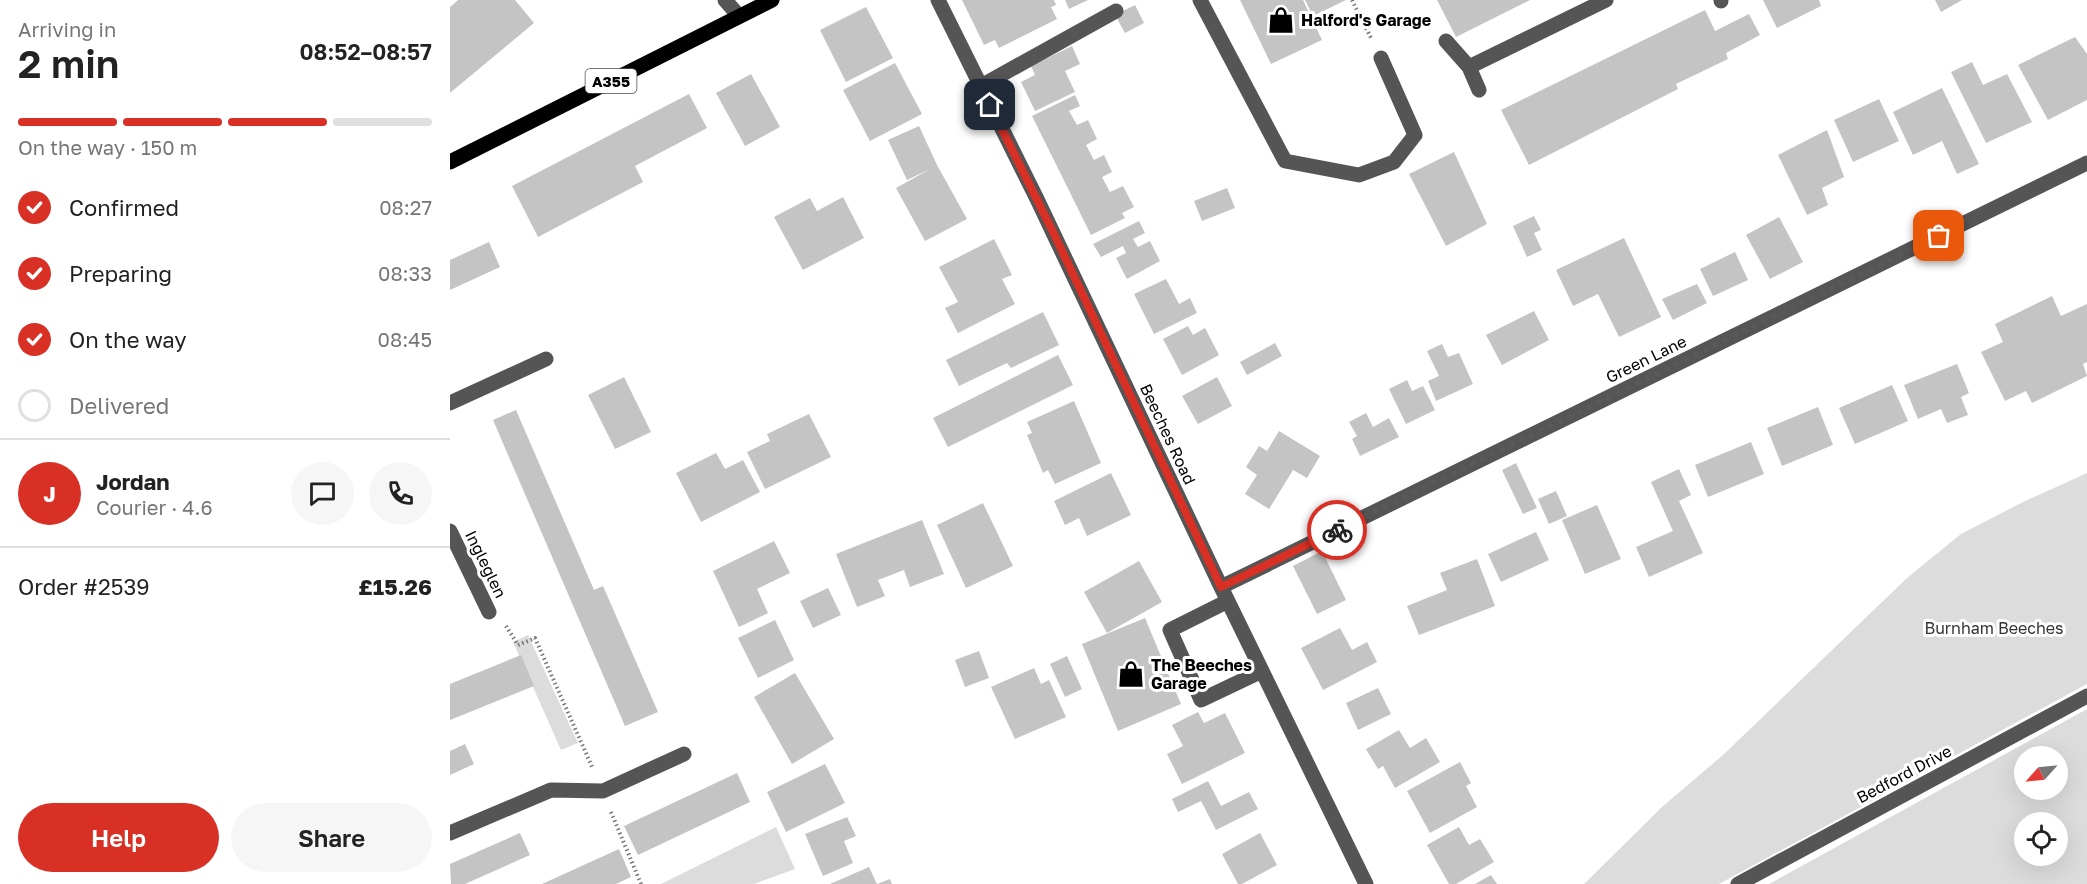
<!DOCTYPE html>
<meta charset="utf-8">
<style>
:root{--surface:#fff;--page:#f6f6f6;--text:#222;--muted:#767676;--line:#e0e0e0;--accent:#d93025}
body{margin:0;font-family:"Golos Text",sans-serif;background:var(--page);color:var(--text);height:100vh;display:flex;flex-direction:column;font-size:22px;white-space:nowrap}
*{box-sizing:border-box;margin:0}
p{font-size:20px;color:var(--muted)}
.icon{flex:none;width:33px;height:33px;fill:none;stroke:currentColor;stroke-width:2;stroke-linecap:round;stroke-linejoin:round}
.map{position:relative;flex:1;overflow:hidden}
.side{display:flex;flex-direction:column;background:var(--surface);width:450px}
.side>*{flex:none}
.needle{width:39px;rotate:243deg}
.tools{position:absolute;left:1564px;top:746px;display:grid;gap:12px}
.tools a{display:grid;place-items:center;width:54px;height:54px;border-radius:50%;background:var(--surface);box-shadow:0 6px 24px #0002;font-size:30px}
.pin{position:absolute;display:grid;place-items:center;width:51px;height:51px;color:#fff;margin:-26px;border-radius:12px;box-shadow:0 3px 9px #0006}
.courier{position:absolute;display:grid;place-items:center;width:60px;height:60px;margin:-30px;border:4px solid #d93025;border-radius:50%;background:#fff;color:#222;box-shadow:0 2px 8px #0007}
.overview em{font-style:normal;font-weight:600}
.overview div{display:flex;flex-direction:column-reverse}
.overview{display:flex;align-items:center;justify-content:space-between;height:102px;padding:0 18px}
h1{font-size:39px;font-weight:600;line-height:45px}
.bar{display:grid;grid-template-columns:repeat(4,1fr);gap:9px 6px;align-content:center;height:72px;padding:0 18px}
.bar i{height:8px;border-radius:4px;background:var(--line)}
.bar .selected{background:var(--accent)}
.bar p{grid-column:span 4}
.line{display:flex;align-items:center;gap:15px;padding:0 18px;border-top:2px solid var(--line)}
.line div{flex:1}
.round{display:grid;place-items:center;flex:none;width:63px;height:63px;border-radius:32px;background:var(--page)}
ol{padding:0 18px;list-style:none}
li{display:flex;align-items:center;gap:18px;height:66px}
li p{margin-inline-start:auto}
li .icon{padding:6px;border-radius:50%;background:var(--accent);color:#fff;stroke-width:4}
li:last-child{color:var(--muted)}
li i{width:33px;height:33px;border:3px solid var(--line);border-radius:50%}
.cta{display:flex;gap:12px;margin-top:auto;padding:12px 18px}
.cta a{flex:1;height:69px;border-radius:36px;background:var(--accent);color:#fff;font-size:24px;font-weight:600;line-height:69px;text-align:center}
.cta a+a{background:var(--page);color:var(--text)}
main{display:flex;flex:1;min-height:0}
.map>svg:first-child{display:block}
.green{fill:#dcdcdc;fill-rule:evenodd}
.building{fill:#c4c4c4}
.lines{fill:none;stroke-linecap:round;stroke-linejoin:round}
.path{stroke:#777;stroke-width:4;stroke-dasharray:1.5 3;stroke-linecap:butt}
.minor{stroke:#555;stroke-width:15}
.major{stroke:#000;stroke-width:15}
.done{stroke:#595959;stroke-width:6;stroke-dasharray:0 10.8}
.route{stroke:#d93025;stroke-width:8}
.labels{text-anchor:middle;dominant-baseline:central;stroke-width:6;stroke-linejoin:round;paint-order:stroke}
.shield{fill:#fff;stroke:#4c4c4c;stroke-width:1.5}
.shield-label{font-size:15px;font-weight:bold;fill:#000}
.poi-label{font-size:16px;font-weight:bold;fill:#000;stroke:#fff;text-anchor:start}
.street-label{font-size:16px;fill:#000;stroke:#fff}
.park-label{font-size:16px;fill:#333;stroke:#fff}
</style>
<main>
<section class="side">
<div class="overview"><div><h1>2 min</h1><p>Arriving in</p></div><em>08:52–08:57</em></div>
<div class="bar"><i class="selected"></i><i class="selected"></i><i class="selected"></i><i></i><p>On the way · 150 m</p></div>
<ol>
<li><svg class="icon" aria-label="check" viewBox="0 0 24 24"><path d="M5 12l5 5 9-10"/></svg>Confirmed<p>08:27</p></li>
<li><svg class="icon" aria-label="check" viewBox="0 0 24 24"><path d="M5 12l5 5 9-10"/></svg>Preparing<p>08:33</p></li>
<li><svg class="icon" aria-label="check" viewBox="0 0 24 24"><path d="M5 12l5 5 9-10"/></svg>On the way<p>08:45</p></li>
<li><i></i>Delivered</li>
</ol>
<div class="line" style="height:108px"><b class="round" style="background:var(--accent);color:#fff">J</b><div><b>Jordan</b><p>Courier · 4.6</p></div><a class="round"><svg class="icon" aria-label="chat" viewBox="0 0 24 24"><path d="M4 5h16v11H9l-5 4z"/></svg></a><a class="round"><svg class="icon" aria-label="phone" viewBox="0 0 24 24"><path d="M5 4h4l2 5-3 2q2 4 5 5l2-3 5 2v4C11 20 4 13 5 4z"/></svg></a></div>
<div class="line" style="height:78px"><div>Order #2539</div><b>£15.26</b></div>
<div class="cta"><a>Help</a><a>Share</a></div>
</section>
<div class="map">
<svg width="1637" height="884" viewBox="0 0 1637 884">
<rect width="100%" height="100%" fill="#fff"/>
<path class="green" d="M1637 473V684L1269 884H1134L1212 807 1273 755 1457 578 1511 534 1573 502Z
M78 635 128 743 111 750 63 642Z
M1637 709V884H1319ZM1575 756H1608V789H1575ZM1575 822H1608V855H1575Z
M326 827 345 869 304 884H211Z"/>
<path class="building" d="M8 0H65L84 23 0 93V7Z
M512 0H604L606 5 601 7 607 19 549 48 545 40 534 45Z
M615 0H638L619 9Z
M790 0H853L872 40 821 64Z
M855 0H896L863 16Z
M987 0H1080L1006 37Z
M1313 0H1369L1371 6 1327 28Z
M1485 0H1512L1491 12Z
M685 5 694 23 675 33 665 15Z
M416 7 443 58 396 82 370 30Z
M1255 10 1265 31 1299 14 1310 35 1276 53 1278 59 1226 84 1228 89 1079 165 1051 110Z
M1625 37 1637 54V100L1598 120 1568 65Z
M622 46 630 64 615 71 625 92 585 111 571 82 585 75 581 66Z
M1522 62 1533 85 1557 74 1582 122 1536 143 1501 72Z
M445 63 472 114 420 141 393 90Z
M301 74 330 127 295 146 266 93Z
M1492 88 1529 164 1507 174 1492 141 1463 155 1443 112Z
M239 94 257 128 185 166 193 182 88 237 62 186Z
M625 95 630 106 619 111 627 125 638 120 647 139 636 145 644 160 654 155 662 172 652 177 660 192 673 186 684 207 672 213 675 218 641 235 582 116Z
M1429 99 1449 141 1403 162 1384 120Z
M469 126 487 165 517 219 475 241 446 188 480 169 457 180 438 140Z
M1377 130 1394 177 1372 188 1378 205 1357 215 1328 155Z
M1004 152 1037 224 996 246 959 174Z
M777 188 785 208 752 221 744 201Z
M393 197 414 238 353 270 324 217 360 198 367 211Z
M1084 216 1091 230 1084 233 1092 250 1077 257 1063 226Z
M1329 217 1353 262 1320 279 1296 235Z
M689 221 695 233 683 239 688 247 700 241 710 261 677 279 666 258 676 253 673 246 651 257 643 244Z
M1174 238 1211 317 1169 337 1148 294 1123 306 1106 270Z
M544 239 562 275 552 279 565 304 508 333 495 308 508 302 489 267Z
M39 242 50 267 0 290V260Z
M1285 252 1298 280 1263 296 1250 269Z
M716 279 729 304 740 298 747 313 704 334 684 294Z
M1247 284 1257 303 1223 320 1212 299Z
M1602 296 1611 316 1637 304V362L1633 364 1637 376 1582 403 1576 391 1555 401 1531 352 1553 342 1545 324Z
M1084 311 1099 340 1052 365 1036 335Z
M593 312 609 345 561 368 557 363 509 386 496 360Z
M738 326 743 335 755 328 769 355 732 375 713 339Z
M825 343 832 356 797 375 790 362Z
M992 344 998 357 1009 353 1023 384 986 401 978 381 989 376 977 351Z
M608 355 623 385 498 447 483 418Z
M1507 364 1519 393 1511 397 1518 415 1497 423 1491 409 1468 419 1454 385Z
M174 377 201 432 165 449 138 395Z
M767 377 782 406 748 424 732 396Z
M957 380 962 391 973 386 985 410 956 424 939 389Z
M1442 385 1458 421 1405 444 1389 408Z
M624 401 651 463 605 484 598 470 593 473 577 435 582 433 577 422Z
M1368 407 1383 445 1332 466 1317 428Z
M66 410 144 590 153 586 208 712 175 726 43 420Z
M916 413 923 427 939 418 949 437 910 456 902 439 907 436 899 422Z
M359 414 381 457 315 489 297 452 320 441 317 434Z
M829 431 870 456 857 478 843 470 819 509 795 494 807 475 796 467 809 446 817 451Z
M1301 442 1314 474 1258 497 1245 465Z
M266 453 275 469 293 460 310 492 251 522 226 473Z
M1066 463 1087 508 1073 514 1052 470Z
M1229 469 1241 495 1229 501 1253 553 1199 577 1186 547 1223 531 1201 482Z
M661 473 681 515 637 536 629 518 615 525 604 501Z
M1106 491 1117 516 1099 524 1088 499Z
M533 503 563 566 516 588 487 525Z
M1147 505 1171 559 1135 574 1112 520Z
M472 520 494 574 460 587 454 570 428 580 435 596 407 607 386 554Z
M1086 532 1099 560 1051 582 1038 554Z
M324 541 340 573 307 589 318 613 289 627 263 571Z
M872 551 896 600 867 614 843 566Z
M1027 559 1045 606 969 635 957 606 997 590 990 573Z
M689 561 712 602 657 633 634 592Z
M378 588 391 615 363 628 350 601Z
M695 618 731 704 668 731 632 644Z
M325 620 344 660 308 678 288 638Z
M890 628 902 650 917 642 927 662 873 690 851 648Z
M529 651 539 678 515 687 505 660Z
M71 655 84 686 0 720V684Z
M617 656 632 689 615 697 600 664Z
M584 668 591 684 599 680 616 717 565 739 541 687Z
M345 673 384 739 342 764 304 697Z
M928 688 941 714 908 730 896 703Z
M748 712 754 723 775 713 795 753 732 784 717 754 733 746 722 725Z
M949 730 960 748 976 738 990 762 945 788 933 766 928 769 916 749Z
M15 744 24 764 0 775V751Z
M1010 762 1021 783 1016 786 1027 807 980 833 957 791Z
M375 764 395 803 336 832 317 792Z
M287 773 300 802 188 855 174 826Z
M758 781 771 806 799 792 808 809 766 830 751 801 728 812 722 799Z
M397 817 406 836 394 841 403 863 373 876 355 834Z
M1009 827 1019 845 1030 839 1044 862 1006 884H999L977 845Z
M70 833 80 855 15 884H1L0 864Z
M810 833 827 865 792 884H788L772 854Z
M169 849 181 877 166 884H92Z
M419 867 427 884H380Z
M1041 875 1047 884H1025Z
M440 879 442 884H427Z"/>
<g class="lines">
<path class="path" d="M902 0 921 38
M56 626 68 645 85 638 143 769
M161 812 191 884"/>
<path class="minor" d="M275 0 289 16
M488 0 587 199 771 587 916 884
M750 0 835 161 909 175 944 162 965 135 931 58
M1271 0V1
M996 41 1019 67
M531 86 666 11
M1029 90 1019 67 1156 0
M0 403 96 359
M0 531 39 612
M771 587 1637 163
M778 601 720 630 751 700 812 671
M0 833 101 790 153 791 234 754
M1288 884 1637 696"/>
<path class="major" d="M0 162 322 0"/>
</g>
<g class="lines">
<path class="done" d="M887 530 1489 236"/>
<path class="route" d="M540 105 604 234 771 587 887 530"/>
</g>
<defs>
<symbol id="shop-bare" viewBox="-9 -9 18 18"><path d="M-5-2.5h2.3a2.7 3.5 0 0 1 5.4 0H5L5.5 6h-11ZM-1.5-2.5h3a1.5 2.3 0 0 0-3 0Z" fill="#000" stroke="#fff" stroke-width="2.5" paint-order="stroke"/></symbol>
</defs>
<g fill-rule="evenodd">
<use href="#shop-bare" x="812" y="1" width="38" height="38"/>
<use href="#shop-bare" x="662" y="655" width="38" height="38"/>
</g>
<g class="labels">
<rect class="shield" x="135.5" y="69" width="51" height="24" rx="4.5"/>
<g class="shield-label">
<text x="161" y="81">A355</text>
</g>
<g class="poi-label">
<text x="851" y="20">Halford's Garage</text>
<text x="701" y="665">The Beeches<tspan x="701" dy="18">Garage</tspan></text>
</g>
<g class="street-label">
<text transform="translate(1196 359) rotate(-26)">Green Lane</text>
<text transform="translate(718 434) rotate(65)">Beeches Road</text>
<text transform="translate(36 564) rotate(64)">Ingleglen</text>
<text transform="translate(1454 774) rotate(-28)">Bedford Drive</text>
</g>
<g class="park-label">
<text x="1544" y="628">Burnham Beeches</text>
</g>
</g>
</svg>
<div class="tools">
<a><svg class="needle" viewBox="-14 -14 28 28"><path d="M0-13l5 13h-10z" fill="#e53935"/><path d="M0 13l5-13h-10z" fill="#767676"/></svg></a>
<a><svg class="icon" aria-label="locate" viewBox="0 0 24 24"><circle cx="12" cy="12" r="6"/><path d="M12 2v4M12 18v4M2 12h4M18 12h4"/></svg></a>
</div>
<div class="pin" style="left:1489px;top:236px;background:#ea580c"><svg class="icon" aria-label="bag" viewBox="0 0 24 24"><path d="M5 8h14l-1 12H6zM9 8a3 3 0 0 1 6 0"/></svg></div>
<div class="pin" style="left:540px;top:105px;background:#1f2937"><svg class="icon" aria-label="home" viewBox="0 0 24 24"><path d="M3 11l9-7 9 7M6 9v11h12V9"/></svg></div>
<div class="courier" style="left:887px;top:530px"><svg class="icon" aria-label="bike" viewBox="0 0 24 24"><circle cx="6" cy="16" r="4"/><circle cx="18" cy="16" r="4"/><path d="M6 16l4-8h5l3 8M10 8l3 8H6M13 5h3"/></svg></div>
</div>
</main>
